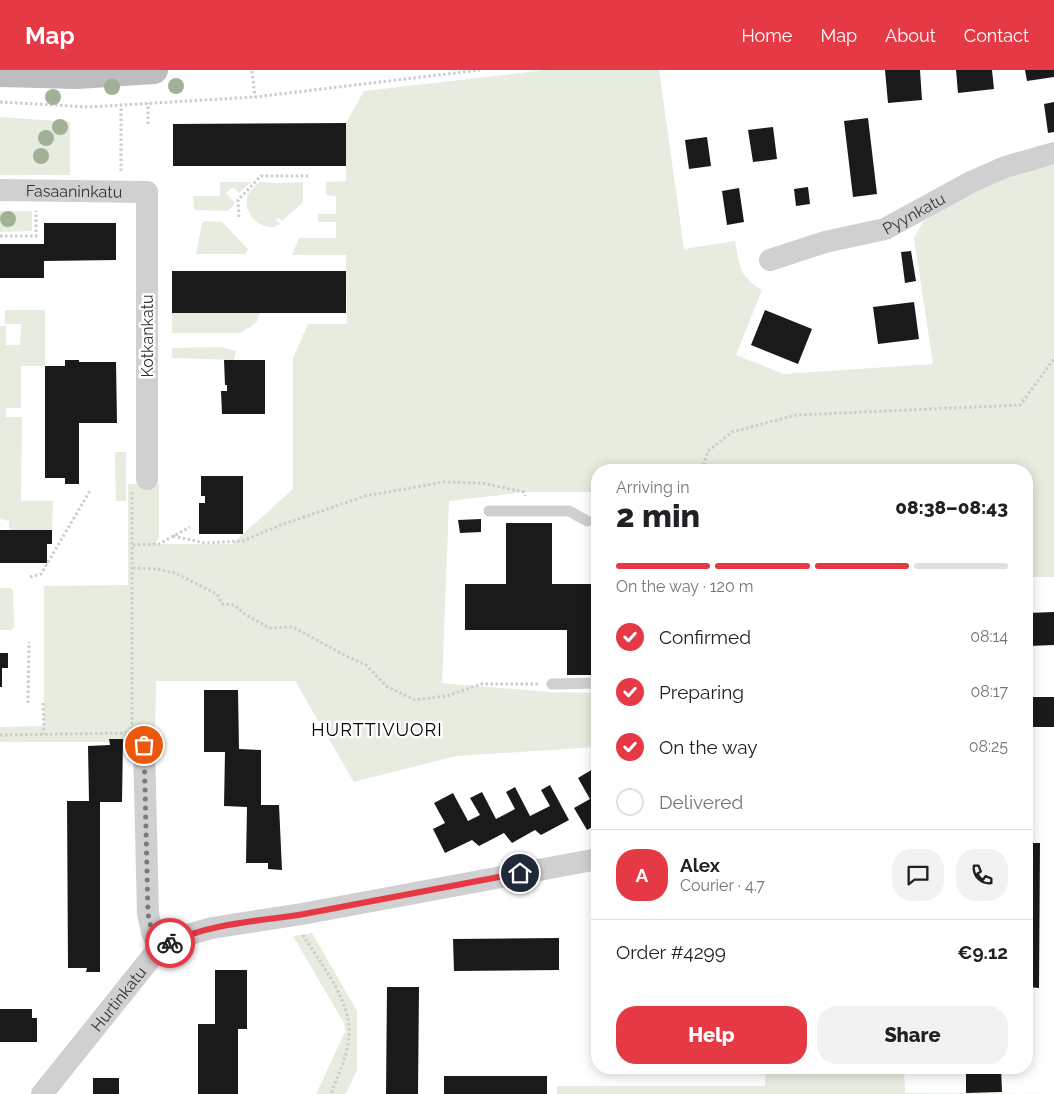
<!DOCTYPE html>
<meta charset="utf-8">
<style>
:root{--surface:#fff;--page:#f2f2f2;--text:#202124;--muted:#757577;--line:#e0e0e0;--accent:#e63946}
body{margin:0;font-family:Raleway,sans-serif;background:var(--page);color:var(--text);height:100vh;display:flex;flex-direction:column;font-size:19px;white-space:nowrap}
*{box-sizing:border-box;margin:0}
p{font-size:16px;color:var(--muted)}
.icon{flex:none;width:28px;height:28px;fill:none;stroke:currentColor;stroke-width:2;stroke-linecap:round;stroke-linejoin:round}
.map{position:relative;flex:1;overflow:hidden}
.side{position:absolute;left:591px;top:394px;width:442px;height:610px;display:flex;flex-direction:column;background:var(--surface);border-radius:20px;box-shadow:0 2px 12px #0003}
.side>*{flex:none}
.pin{position:absolute;display:grid;place-items:center;width:42px;height:42px;color:#fff;margin:-21px;border:2px solid #fff;border-radius:50%;box-shadow:0 1px 5px #0007}
.courier{position:absolute;display:grid;place-items:center;width:50px;height:50px;margin:-25px;border:4px solid #e63946;border-radius:50%;background:#fff;color:#222;box-shadow:0 1px 6px #0007}
.headline em{font-style:normal;font-weight:800}
.headline div{display:flex;flex-direction:column-reverse}
.headline{display:flex;align-items:center;justify-content:space-between;height:85px;padding:0 25px}
h1{font-size:32px;font-weight:800;line-height:38px}
.bar{display:grid;grid-template-columns:repeat(4,1fr);gap:8px 5px;align-content:center;height:60px;padding:0 25px}
.bar i{height:6px;border-radius:4px;background:var(--line)}
.bar .active{background:var(--accent)}
.bar p{grid-column:span 4}
.line{display:flex;align-items:center;gap:12px;padding:0 25px;border-top:1px solid var(--line)}
.line div{flex:1}
.round{display:grid;place-items:center;flex:none;width:52px;height:52px;border-radius:20px;background:var(--page)}
ol{padding:0 25px;list-style:none}
li{display:flex;align-items:center;gap:15px;height:55px}
li p{margin-inline-start:auto}
li .icon{padding:5px;border-radius:50%;background:var(--accent);color:#fff;stroke-width:4}
li:last-child{color:var(--muted)}
li i{width:28px;height:28px;border:2px solid var(--line);border-radius:50%}
.primary-button{display:flex;gap:10px;margin-top:auto;padding:10px 25px}
.primary-button a{flex:1;height:58px;border-radius:20px;background:var(--accent);color:#fff;font-size:20px;font-weight:800;line-height:58px;text-align:center}
.primary-button a+a{background:var(--page);color:var(--text)}
header{display:flex;align-items:center;gap:30px;box-sizing:border-box;height:70px;padding:0 25px;background:var(--accent);color:#fff}
header strong{font-size:24px}
nav{display:flex;gap:28px;margin-inline-start:auto;font-size:18px}
.map>svg:first-child{display:block}
.green{fill:#e6ecdf}
.building{fill:#1a1a1a}
.lines{fill:none;stroke-linecap:round;stroke-linejoin:round}
.path{stroke:#cdcdcd;stroke-width:3;stroke-dasharray:2.5 2.5;stroke-linecap:butt}
.lane{stroke:#d0d0d0;stroke-width:11}
.street{stroke:#d0d0d0;stroke-width:22}
.secondary{stroke:#bdbdbd;stroke-width:28}
.tree{fill:#a2b095}
.done{stroke:#7a7a7a;stroke-width:5;stroke-dasharray:0 9}
.route{stroke:#e63946;stroke-width:6}
.labels{text-anchor:middle;dominant-baseline:central;stroke-width:5;stroke-linejoin:round;paint-order:stroke}
.street-label{font-size:16px;fill:#333;stroke:#fff}
.neighbourhood-label{font-size:18px;letter-spacing:1px;fill:#000;stroke:#fff}
</style>
<header>
<strong>Map</strong>
<nav><a>Home</a><a>Map</a><a>About</a><a>Contact</a></nav>
</header>
<div class="map">
<svg width="1054" height="1024" viewBox="0 0 1054 1024">
<rect width="100%" height="100%" fill="#fff"/>
<path class="green" d="M546 0H659L684 179 735 171C740 197 738 205 762 220L736 285 783 304 933 294 914 168 923 152 967 123 1019 103 1054 95V507H1028V400H598L597 422H524L449 431 442 613 550 622 597 623V677L456 686 354 712 295 611H156L155 672H0V657L44 656V516L128 515V414H159V467L156 474H232L293 419V288L308 254H347L346 185H292L299 168H336V152H318V144H336V126L326 125V112L346 111V53L364 21Z
M0 47 70 52V105H0Z
M220 112H251L239 123 233 117 226 123 234 132V135L227 141 195 140 194 138 193 126H220Z
M259 112 277 113 303 112V132L282 151 278 148 276 150 280 154C264 165 243 144 247 128 248 122 255 117 259 112Z
M0 141H32V161L0 162Z
M205 151 222 152 248 179 245 184H196L202 153Z
M5 240H45V296H21V338H6V347H22L21 431H53L52 460H9V451L0 449V256H6V275H20L21 254H5Z
M172 243H260L257 251 250 257 240 263H172Z
M221 277 236 281 234 290 172 288V278Z
M115 382H126V431H116Z
M0 518H11L13 521 14 557 11 560H0Z
M312 863 357 941V1000L346 1024H316L345 962 344 953 293 866Z
M766 998H904L905 1023 1054 1024H557V1016H765Z"/>
<path class="building" d="M885 0H920L922 30 888 33Z
M956 0H992L994 19 958 23Z
M1025 0H1054V7L1027 11Z
M1054 32V62L1048 63 1044 34Z
M868 48 877 124 853 127 844 51Z
M346 53V96H173V54Z
M773 57 777 89 753 92 748 60Z
M707 67 711 96 689 99 685 70Z
M808 117 810 134 796 136 794 119Z
M739 118 744 152 727 155 722 121Z
M44 153H116V190L44 191V208H0V174H44Z
M911 181 916 211 905 213 901 182Z
M172 201H346V243H172Z
M914 232 919 269 878 274 873 237Z
M765 240 812 259 798 294 751 275Z
M65 290H79V292H116L117 353H79V414H65V408H45V296H65Z
M224 290H265V344H222L221 321H227V315H225Z
M201 406H243V464H199V433H205V426H201Z
M481 449V462L460 463 458 450Z
M506 453H552V514H598V605H567V560H465V514H506Z
M0 460H52V474H47V493H0Z
M1054 542V575L1028 576V543Z
M0 583H8V598H2V617H0Z
M204 620H238L239 679 261 680V735H279L282 800 268 799V793H246L247 737 224 736 225 682H204Z
M1028 627H1054V657H1028Z
M109 669H123L122 732H100V902H86L87 898H68L67 731H89L88 676 110 675Z
M593 699 598 707V754L587 760 574 738 590 729 578 708Z
M550 715 569 750 541 765 535 760 512 773 504 763 479 776 472 770 445 783 433 759 445 753 434 733 453 723 468 751 480 745 470 728 482 722 496 749 515 739 506 722 515 717 530 746 550 736 541 720Z
M1028 773H1040L1039 918 1028 917Z
M559 868V900L454 901 453 869Z
M591 874H598V975H591Z
M215 900H247V959H238V1024H198V954H215Z
M387 917H419L418 1024H386Z
M0 939H32V948H37V972H0Z
M966 998H1001L1002 1022 966 1023Z
M444 1006H547V1024H444Z
M93 1008H119V1024H93Z"/>
<g class="lines">
<path class="path" d="M252 1 255 27
M0 32 88 37 255 27 480 0
M148 54V33
M121 101V35
M239 147 238 130 261 106H308
M0 166H36V141
M702 400 708 381 732 362 796 345 1020 335 1054 289
M132 422V659
M173 466 205 473 243 471 278 456 365 426 444 412 482 413 524 422 525 426
M133 475 159 474 190 457
M133 498 157 499 175 503 217 524 222 534 234 535 245 544 269 558 293 557 346 586 366 595 386 616 415 630 447 626 481 614H539
M30 507 41 504 91 419
M28 633 29 572
M43 633 44 664
M0 665 129 663
M303 865C320 893 352 932 349 965 348 986 338 1005 331 1024"/>
<path class="lane" d="M489 441H569L587 451
M552 614 598 613"/>
<g class="street">
<path id="s1" d="M0 120 147 122V409"/>
<path id="s2" d="M770 190 825 172 885 159 971 112 1005 97 1054 83"/>
<path d="M144 675 148 844 152 862 159 878"/>
<path id="s3" d="M42 1024 159 878 184 866 212 858 302 844 598 789"/>
</g>
<path class="secondary" d="M0 3 77 5 154 0"/>
</g>
<g class="tree">
<circle cx="176" cy="16" r="8"/>
<circle cx="112" cy="17" r="8"/>
<circle cx="53" cy="27" r="8"/>
<circle cx="60" cy="57" r="8"/>
<circle cx="46" cy="68" r="8"/>
<circle cx="41" cy="86" r="8"/>
<circle cx="8" cy="149" r="8"/>
</g>
<g class="lines">
<path class="done" d="M144 675 148 844 152 862 159 878 170 873"/>
<path class="route" d="M170 873C209 853 261 851 304 844 376 831 448 817 520 803"/>
</g>
<g class="labels">
<g class="street-label">
<text stroke="none"><textPath href="#s1" startOffset="74">Fasaaninkatu</textPath></text>
<text stroke="none"><textPath href="#s2" startOffset="152">Pyynkatu</textPath></text>
<text transform="translate(147 266) rotate(-90)">Kotkankatu</text>
<text stroke="none"><textPath href="#s3" startOffset="122">Hurtinkatu</textPath></text>
</g>
<g class="neighbourhood-label">
<text x="377" y="659">HURTTIVUORI</text>
</g>
</g>
</svg>
<div class="pin" style="left:144px;top:675px;background:#ea580c"><svg class="icon" aria-label="bag" viewBox="0 0 24 24"><path d="M5 8h14l-1 12H6zM9 8a3 3 0 0 1 6 0"/></svg></div>
<div class="pin" style="left:520px;top:803px;background:#1f2937"><svg class="icon" aria-label="home" viewBox="0 0 24 24"><path d="M3 11l9-7 9 7M6 9v11h12V9"/></svg></div>
<div class="courier" style="left:170px;top:873px"><svg class="icon" aria-label="bike" viewBox="0 0 24 24"><circle cx="6" cy="16" r="4"/><circle cx="18" cy="16" r="4"/><path d="M6 16l4-8h5l3 8M10 8l3 8H6M13 5h3"/></svg></div>
<section class="side">
<div class="headline"><div><h1>2 min</h1><p>Arriving in</p></div><em>08:38–08:43</em></div>
<div class="bar"><i class="active"></i><i class="active"></i><i class="active"></i><i></i><p>On the way · 120 m</p></div>
<ol>
<li><svg class="icon" aria-label="check" viewBox="0 0 24 24"><path d="M5 12l5 5 9-10"/></svg>Confirmed<p>08:14</p></li>
<li><svg class="icon" aria-label="check" viewBox="0 0 24 24"><path d="M5 12l5 5 9-10"/></svg>Preparing<p>08:17</p></li>
<li><svg class="icon" aria-label="check" viewBox="0 0 24 24"><path d="M5 12l5 5 9-10"/></svg>On the way<p>08:25</p></li>
<li><i></i>Delivered</li>
</ol>
<div class="line" style="height:90px"><b class="round" style="background:var(--accent);color:#fff">A</b><div><b>Alex</b><p>Courier · 4.7</p></div><a class="round"><svg class="icon" aria-label="chat" viewBox="0 0 24 24"><path d="M4 5h16v11H9l-5 4z"/></svg></a><a class="round"><svg class="icon" aria-label="phone" viewBox="0 0 24 24"><path d="M5 4h4l2 5-3 2q2 4 5 5l2-3 5 2v4C11 20 4 13 5 4z"/></svg></a></div>
<div class="line" style="height:65px"><div>Order #4299</div><b>€9.12</b></div>
<div class="primary-button"><a>Help</a><a>Share</a></div>
</section>
</div>
